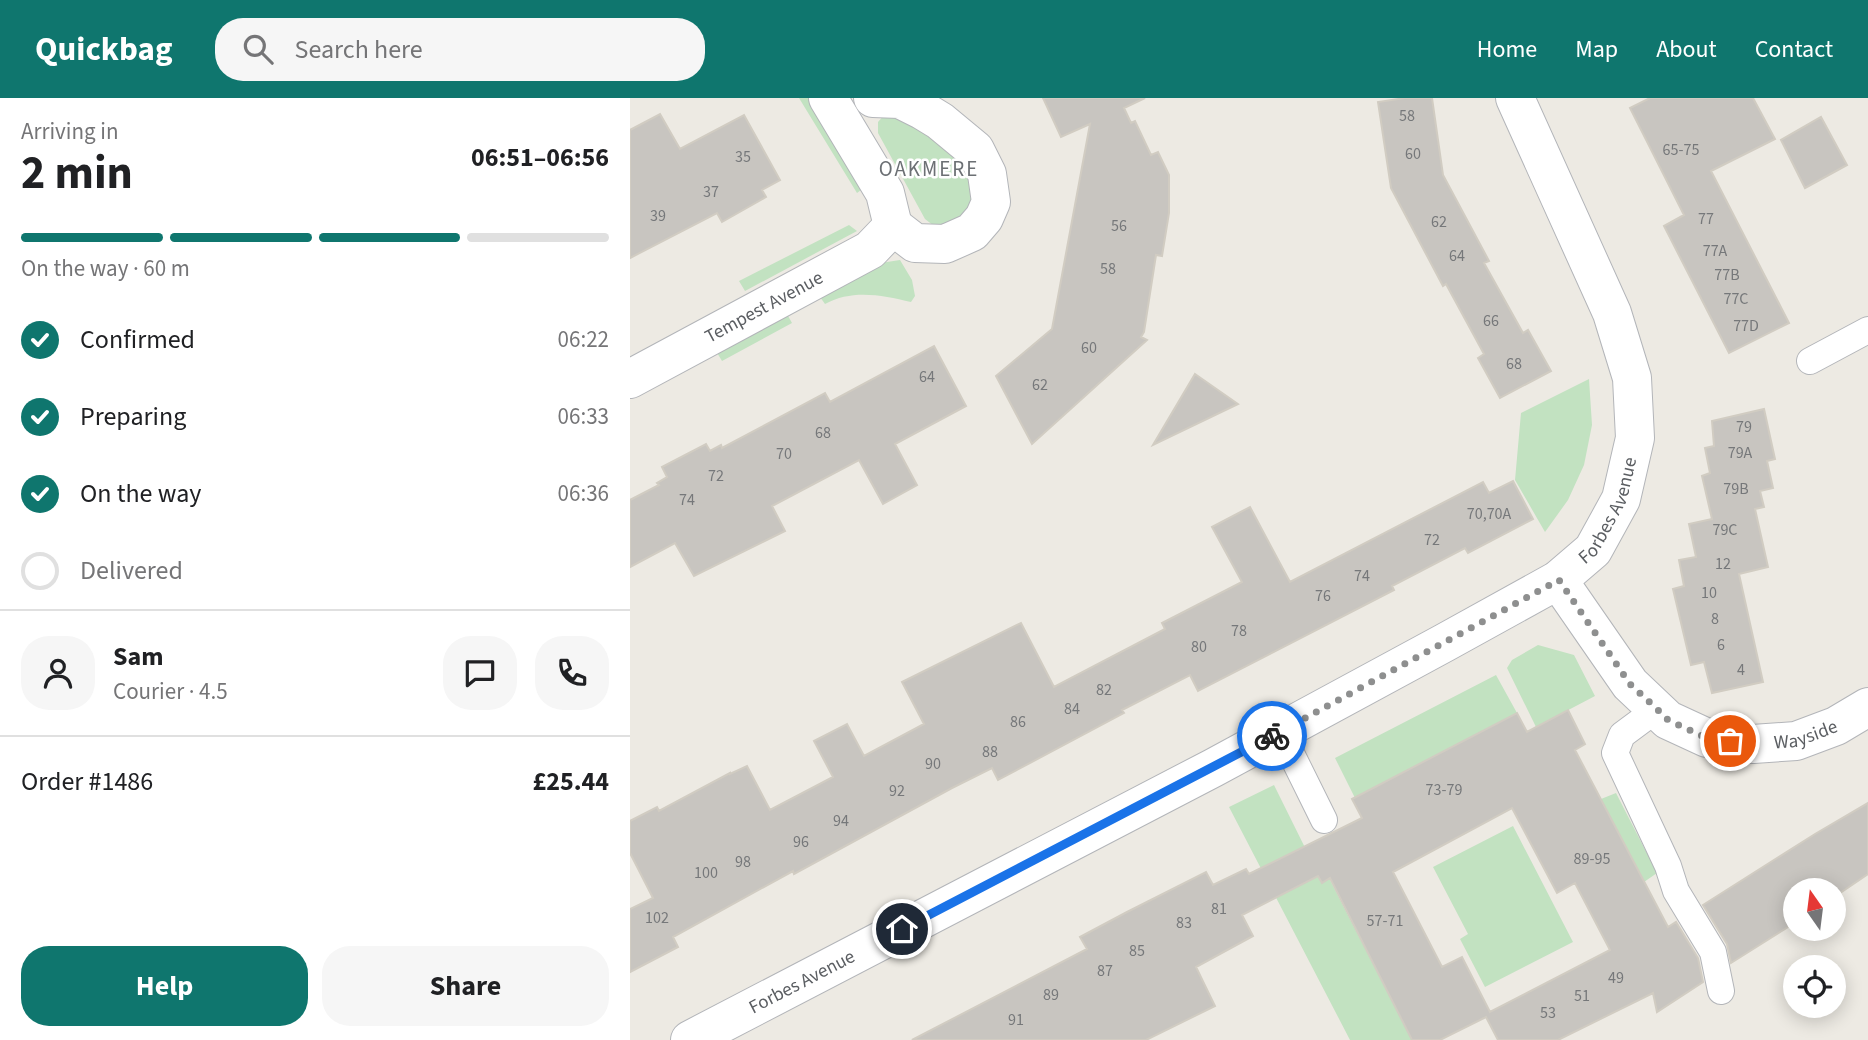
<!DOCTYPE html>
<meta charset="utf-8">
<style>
:root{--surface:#fff;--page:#f6f6f6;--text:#202124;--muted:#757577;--line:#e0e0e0;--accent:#0f766e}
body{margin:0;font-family:"Source Sans 3",sans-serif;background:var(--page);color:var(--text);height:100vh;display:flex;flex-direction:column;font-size:26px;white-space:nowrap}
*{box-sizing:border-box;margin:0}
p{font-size:23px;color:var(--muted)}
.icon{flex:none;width:38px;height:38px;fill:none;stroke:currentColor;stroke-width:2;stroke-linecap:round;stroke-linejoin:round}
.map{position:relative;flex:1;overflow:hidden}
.drawer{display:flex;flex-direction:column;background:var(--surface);width:630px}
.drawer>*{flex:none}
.needle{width:46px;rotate:346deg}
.tools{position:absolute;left:1153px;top:780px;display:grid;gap:14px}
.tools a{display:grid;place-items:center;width:63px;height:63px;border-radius:50%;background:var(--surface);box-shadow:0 4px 18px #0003;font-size:35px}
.pin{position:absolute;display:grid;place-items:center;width:60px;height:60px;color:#fff;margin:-30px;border:4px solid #fff;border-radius:50%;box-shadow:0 2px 7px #0007}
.courier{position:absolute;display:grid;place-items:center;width:70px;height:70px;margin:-35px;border:5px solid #1a73e8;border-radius:50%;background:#fff;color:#222;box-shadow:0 2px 9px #0007}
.head em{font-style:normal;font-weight:700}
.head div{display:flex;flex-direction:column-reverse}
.head{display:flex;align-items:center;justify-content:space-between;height:119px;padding:0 21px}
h1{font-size:46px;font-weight:700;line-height:52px}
.bar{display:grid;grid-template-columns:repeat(4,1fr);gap:10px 7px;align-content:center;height:84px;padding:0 21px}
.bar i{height:9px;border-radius:5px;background:var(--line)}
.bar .current{background:var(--accent)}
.bar p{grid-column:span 4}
.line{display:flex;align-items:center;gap:18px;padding:0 21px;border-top:2px solid var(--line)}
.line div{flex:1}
.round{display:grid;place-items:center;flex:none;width:74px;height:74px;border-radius:28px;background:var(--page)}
ol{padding:0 21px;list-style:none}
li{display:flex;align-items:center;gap:21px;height:77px}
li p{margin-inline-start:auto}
li .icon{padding:7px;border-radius:50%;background:var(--accent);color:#fff;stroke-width:4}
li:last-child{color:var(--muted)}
li i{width:38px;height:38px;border:4px solid var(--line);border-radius:50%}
.cta{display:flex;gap:14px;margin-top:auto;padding:14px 21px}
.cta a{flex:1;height:80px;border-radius:28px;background:var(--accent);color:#fff;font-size:28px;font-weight:700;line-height:80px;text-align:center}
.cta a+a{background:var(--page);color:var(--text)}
header{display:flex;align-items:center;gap:42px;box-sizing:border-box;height:98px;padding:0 35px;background:var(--accent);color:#fff}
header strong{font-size:33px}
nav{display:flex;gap:38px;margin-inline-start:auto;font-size:24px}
.search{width:490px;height:63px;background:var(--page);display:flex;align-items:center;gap:18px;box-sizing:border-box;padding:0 24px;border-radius:28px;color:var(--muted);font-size:26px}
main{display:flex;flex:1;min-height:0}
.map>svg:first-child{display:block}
.green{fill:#c2e2c1}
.building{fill:#c8c5c0;stroke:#d1ccc2;stroke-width:2;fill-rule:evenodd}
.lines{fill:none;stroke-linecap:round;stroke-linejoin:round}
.service-casing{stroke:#b3b5b9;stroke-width:28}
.minor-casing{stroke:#b3b5b9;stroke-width:40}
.service{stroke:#fff;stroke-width:26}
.minor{stroke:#fff;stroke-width:38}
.done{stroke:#8e8f8f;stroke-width:7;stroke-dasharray:0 12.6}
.route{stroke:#1a73e8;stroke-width:9}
.labels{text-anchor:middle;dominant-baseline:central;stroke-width:5;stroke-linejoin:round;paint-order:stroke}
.number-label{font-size:16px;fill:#76787a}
.street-label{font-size:19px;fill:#5b5e62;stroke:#fff}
.neighbourhood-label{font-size:21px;letter-spacing:2px;fill:#6c7074;stroke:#fff}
</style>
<header>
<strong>Quickbag</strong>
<div class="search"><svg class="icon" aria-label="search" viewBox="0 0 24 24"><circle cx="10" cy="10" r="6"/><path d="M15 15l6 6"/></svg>Search here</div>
<nav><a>Home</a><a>Map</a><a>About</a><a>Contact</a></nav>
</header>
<main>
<section class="drawer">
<div class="head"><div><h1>2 min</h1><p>Arriving in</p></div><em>06:51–06:56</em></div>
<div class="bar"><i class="current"></i><i class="current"></i><i class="current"></i><i></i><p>On the way · 60 m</p></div>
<ol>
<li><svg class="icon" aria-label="check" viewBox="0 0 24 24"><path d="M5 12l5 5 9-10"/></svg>Confirmed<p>06:22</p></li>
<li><svg class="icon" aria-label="check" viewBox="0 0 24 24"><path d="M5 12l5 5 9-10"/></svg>Preparing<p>06:33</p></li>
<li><svg class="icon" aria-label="check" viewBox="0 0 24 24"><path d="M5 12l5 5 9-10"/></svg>On the way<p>06:36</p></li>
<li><i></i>Delivered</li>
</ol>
<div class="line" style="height:126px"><a class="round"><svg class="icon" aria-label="person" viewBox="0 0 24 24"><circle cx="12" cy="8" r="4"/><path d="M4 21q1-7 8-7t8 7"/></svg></a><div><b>Sam</b><p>Courier · 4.5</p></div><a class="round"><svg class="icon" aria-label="chat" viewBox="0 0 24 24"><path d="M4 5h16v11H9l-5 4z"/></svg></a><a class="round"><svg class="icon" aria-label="phone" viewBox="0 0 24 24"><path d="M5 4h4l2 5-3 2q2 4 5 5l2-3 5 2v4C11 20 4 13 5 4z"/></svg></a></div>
<div class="line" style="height:91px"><div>Order #1486</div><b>£25.44</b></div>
<div class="cta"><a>Help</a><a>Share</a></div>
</section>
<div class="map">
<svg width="1238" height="942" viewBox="0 0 1238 942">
<rect width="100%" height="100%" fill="#edeae3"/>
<path class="green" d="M169 0H182L235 89 227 95Z
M256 15 327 48 349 109 308 131 295 121 248 35V24Z
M219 127 227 133 115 193 109 183Z
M270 162 282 182 285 198 281 204C252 197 222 191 195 206L190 199 244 166Z
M157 216 162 225 92 263 86 253Z
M959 281 962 327 954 367 938 402 915 434 885 382 891 315Z
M908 547 944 557 965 598 906 629 877 570 882 562Z
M866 577 887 615 725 700 705 660Z
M644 687 692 784 699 780 782 942H720L599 709Z
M986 695 1027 775 1014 784 971 701Z
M883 728 943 844 855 889 830 841 838 836 803 769Z"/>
<path class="building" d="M413 0H515L494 10 501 25 505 23 521 57 528 54 539 77V115L532 158 526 157 514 234 511 239 517 242 402 346 366 278 422 231 460 26 431 39Z
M775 0H802L813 77 859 163 854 165 893 235 898 232 921 273 870 300 848 260 854 256 816 186 813 188 761 90 748 4Z
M1020 0H1123L1145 41 1081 73 1159 225 1099 255 1034 128 1054 117 1000 10Z
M30 16 50 51 114 17 150 82 132 92 136 99 92 124 87 115 0 160V32Z
M1191 19 1217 67 1175 90 1151 42Z
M304 248 336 308 265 346 287 387 253 406 229 362 142 408 155 433 64 478 45 445 0 469V402L29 387 27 385 37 379 32 369 76 346 80 353 91 347 92 350 195 295 200 304Z
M565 276 608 306 523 347Z
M1134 311 1145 361 1137 363 1143 390 1130 393 1134 409 1125 411 1138 469 1109 476 1133 584 1082 595 1074 564 1061 567 1043 491 1054 488 1049 462 1066 459 1059 426 1082 421 1072 378 1080 375 1075 350 1084 348 1082 323Z
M883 383 903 421 838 455 835 450 762 488 764 492 568 593 560 577 492 612 494 615 368 682 362 670 322 690 164 776 163 773 43 839 48 849 0 874V811L23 800 0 755V723L27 709 29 713 100 675V676L117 668 140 712 203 679 184 643 217 626 234 658 294 626 272 584 391 525 424 589 535 531 532 525 612 484 582 429 620 409 660 484 853 384 859 395Z
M938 612 955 646 945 652 1038 829 1046 824 1068 860 1073 884 1027 914 1023 895 928 942H868L856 919 810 942H782L700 780 692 785 688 778 612 817 623 838 566 869 585 908 516 942H282L457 851 450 839 497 814 576 774 583 787 616 771 619 776 732 720 722 701 887 615 897 634ZM882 710 927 795 945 785 980 852 860 914 832 859 812 869 763 774Z
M1238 705V776L1204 799V793H1166V824L1101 865 1097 846 1073 807 1185 736Z"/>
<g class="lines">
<defs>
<path id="service" d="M1180 263 1238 232
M1027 611 992 637 985 655 1038 768 1046 793 1083 854 1091 893
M650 633 694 722"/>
<g id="minor">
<path d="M243 0 270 1 292 12 310 23 345 52 357 76 361 104 354 120 342 134 315 146 285 145 263 128"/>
<path id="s1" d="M0 281 240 152 263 128 255 95 198 0"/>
<path id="s2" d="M928 482 1000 586 1038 622 1077 640 1123 646 1166 643 1206 628 1238 609"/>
<path id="s3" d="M60 942 583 670 814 545 928 482 963 452 991 401 1005 340 1002 280 982 215 885 0"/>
</g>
</defs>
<use href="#service" class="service-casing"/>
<use href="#minor" class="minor-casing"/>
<use href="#service" class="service"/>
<use href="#minor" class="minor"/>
</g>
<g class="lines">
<path class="done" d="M642 638 929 482 1000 586 1027 611 1038 622 1077 640 1100 643"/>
<path class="route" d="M272 831 642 638"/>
</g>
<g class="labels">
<g class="number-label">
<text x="777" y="18">58</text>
<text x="1051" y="52">65-75</text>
<text x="783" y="56">60</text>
<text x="113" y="59">35</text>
<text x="81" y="94">37</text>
<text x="28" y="118">39</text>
<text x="1076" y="121">77</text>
<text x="809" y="124">62</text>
<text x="489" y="128">56</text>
<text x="1085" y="153">77A</text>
<text x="827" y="158">64</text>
<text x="478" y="171">58</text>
<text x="1097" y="177">77B</text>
<text x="1106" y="201">77C</text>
<text x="861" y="223">66</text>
<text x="1116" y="228">77D</text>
<text x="459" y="250">60</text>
<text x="884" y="266">68</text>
<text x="297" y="279">64</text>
<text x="410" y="287">62</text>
<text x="1114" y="329">79</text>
<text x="193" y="335">68</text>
<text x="1110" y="355">79A</text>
<text x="154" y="356">70</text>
<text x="86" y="378">72</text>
<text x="1106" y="391">79B</text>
<text x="57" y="402">74</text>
<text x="859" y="416">70,70A</text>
<text x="1095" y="432">79C</text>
<text x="802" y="442">72</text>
<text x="1093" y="466">12</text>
<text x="732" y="478">74</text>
<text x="1079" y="495">10</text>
<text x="693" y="498">76</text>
<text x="1085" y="521">8</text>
<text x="609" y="533">78</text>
<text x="1091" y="547">6</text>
<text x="569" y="549">80</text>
<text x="1111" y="572">4</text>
<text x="474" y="592">82</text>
<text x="442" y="611">84</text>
<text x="388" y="624">86</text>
<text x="360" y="654">88</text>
<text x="303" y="666">90</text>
<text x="814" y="692">73-79</text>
<text x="267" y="693">92</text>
<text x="211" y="723">94</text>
<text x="171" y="744">96</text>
<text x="962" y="761">89-95</text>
<text x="113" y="764">98</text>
<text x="76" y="775">100</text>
<text x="589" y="811">81</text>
<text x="27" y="820">102</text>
<text x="755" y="823">57-71</text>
<text x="554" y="825">83</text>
<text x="507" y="853">85</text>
<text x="475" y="873">87</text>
<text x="986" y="880">49</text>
<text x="421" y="897">89</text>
<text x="952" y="898">51</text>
<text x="918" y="915">53</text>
<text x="386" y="922">91</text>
</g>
<g class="street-label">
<text stroke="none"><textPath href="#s1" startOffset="152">Tempest Avenue</textPath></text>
<text stroke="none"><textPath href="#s3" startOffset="1071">Forbes Avenue</textPath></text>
<text stroke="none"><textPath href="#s2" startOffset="322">Wayside</textPath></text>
<text stroke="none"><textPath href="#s3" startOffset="126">Forbes Avenue</textPath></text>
</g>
<g class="neighbourhood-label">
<text x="299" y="71">OAKMERE</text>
</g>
</g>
</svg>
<div class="tools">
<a><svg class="needle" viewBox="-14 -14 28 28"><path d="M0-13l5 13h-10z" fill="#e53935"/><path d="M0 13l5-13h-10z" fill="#757577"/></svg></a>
<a><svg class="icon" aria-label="locate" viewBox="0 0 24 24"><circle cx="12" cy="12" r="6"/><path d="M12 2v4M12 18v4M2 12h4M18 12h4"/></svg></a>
</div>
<div class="pin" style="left:1100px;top:643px;background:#ea580c"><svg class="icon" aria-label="bag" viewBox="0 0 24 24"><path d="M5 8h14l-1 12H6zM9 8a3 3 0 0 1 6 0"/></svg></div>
<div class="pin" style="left:272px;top:831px;background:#1f2937"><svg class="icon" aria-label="home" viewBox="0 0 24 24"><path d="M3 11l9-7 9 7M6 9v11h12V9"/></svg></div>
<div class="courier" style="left:642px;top:638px"><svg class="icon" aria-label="bike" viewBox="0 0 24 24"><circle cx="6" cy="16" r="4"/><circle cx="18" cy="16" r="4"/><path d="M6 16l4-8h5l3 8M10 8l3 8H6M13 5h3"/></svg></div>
</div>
</main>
